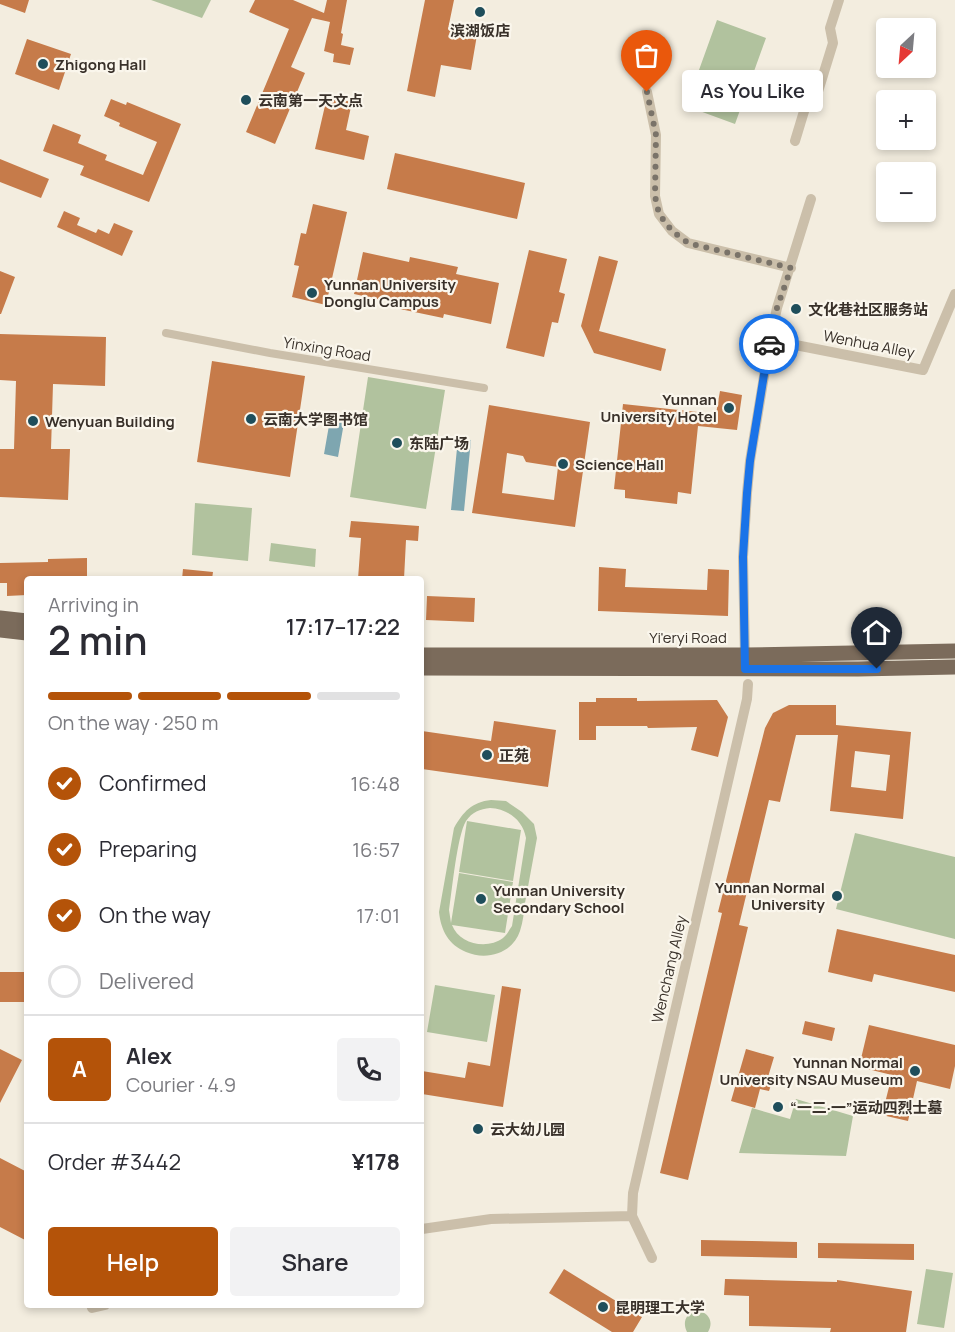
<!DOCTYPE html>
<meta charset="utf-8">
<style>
:root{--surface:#fff;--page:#f2f2f3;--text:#2b2b33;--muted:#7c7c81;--line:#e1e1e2;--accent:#b45309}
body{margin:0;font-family:Manrope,"Noto Sans SC",sans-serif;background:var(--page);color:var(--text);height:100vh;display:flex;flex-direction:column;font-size:22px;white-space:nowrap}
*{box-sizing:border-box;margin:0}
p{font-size:20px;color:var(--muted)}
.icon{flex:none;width:33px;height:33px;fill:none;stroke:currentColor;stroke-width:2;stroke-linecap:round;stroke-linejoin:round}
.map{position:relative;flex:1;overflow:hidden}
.sheet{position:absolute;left:24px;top:576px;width:400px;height:732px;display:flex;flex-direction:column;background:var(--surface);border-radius:6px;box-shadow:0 3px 9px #0003}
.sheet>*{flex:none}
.needle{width:39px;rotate:206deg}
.buttons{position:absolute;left:876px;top:18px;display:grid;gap:12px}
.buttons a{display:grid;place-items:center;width:60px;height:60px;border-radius:6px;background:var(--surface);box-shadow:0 3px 9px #0003;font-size:30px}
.pin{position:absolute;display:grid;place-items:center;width:51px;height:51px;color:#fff;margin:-62px -26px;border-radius:50% 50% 50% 0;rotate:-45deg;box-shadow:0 0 6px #0007}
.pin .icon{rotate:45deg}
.courier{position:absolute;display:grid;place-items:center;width:60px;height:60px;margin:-30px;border:4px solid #1a73e8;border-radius:50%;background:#fff;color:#222;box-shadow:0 2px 8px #0007}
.bubble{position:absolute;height:42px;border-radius:6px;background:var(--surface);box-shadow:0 3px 9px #0003;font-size:20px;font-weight:600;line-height:42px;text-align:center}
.summary em{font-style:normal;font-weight:600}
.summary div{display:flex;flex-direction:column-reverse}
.summary{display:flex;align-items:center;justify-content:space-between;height:102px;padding:0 24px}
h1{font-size:39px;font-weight:600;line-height:45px}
.bar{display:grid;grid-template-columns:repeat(4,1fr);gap:9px 6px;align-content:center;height:72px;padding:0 24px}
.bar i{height:8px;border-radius:4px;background:var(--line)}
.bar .active{background:var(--accent)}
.bar p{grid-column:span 4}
.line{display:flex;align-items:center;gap:15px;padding:0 24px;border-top:2px solid var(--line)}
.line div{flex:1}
.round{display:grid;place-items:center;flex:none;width:63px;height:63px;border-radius:6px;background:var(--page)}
ol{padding:0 24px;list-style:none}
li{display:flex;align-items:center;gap:18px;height:66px}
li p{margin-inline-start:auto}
li .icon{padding:6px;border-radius:50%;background:var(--accent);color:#fff;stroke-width:4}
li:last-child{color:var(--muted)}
li i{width:33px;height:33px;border:3px solid var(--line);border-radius:50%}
.action{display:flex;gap:12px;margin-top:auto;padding:12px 24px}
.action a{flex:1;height:69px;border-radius:6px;background:var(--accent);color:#fff;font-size:24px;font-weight:600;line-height:69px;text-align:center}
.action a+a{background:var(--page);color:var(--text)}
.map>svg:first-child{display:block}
.green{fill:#b1c29e;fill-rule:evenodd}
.water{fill:#7ea6b0}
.building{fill:#c67b4a;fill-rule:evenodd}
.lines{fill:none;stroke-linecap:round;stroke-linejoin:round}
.pedestrian{stroke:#cbbfaa;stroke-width:8}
.minor{stroke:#cbbfaa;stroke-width:10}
.primary{stroke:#7b6b5b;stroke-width:15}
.done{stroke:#7a7369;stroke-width:6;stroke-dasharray:0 10.8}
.route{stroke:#1a73e8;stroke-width:8}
.poi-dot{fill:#1f4e5b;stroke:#faf6ec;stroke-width:2}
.labels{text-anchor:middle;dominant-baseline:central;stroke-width:4.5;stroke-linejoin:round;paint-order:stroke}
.poi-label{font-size:15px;font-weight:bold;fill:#39312a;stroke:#faf6ec;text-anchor:start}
.street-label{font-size:15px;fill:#39312a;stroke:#faf6ec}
</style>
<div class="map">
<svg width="955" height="1332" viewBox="0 0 955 1332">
<rect width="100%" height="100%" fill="#f3eddf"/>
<path class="green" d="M151 0H211L202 18Z
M717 20 766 38 735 124 686 106Z
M368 377 445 390 426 509 350 497Z
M195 503 252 508 248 561 192 555Z
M271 543 316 549 315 567 269 561Z
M491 800 506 801 522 812 534 824 537 838C533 860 529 881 525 903 524 912 523 922 520 931 513 953 487 961 466 952 449 945 441 931 439 912L454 828C463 812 472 802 491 800ZM490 808C508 809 523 820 526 838L512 926C509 930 507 935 503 938 487 950 459 944 452 925L505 933 513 882 459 873 451 923 449 910C452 891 457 836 466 821 472 812 480 809 490 808Z
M467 821 521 830 513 881 459 872Z
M855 833 955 857V939L836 909Z
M435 985 495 995 487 1042 427 1032Z
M796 1099 853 1116 846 1156 739 1153 752 1108 790 1119Z
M926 1269 953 1273 944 1328 917 1324Z
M697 1311C709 1312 714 1322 708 1332H687C682 1322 686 1313 697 1311Z"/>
<path class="water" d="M331 414 345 417 338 457 324 454Z
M458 438 471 440 464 511 451 510Z"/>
<path class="building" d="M0 0H29L25 13 0 4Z
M255 0H293L324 13 327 0H347L341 33 343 34 341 45 354 48 350 65 333 62 334 54 324 51 330 22 312 18 291 67 305 73 275 144 246 132 289 29 249 12Z
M425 0H454L448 29 477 35 471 70 441 65 435 97 407 91Z
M27 39 71 54 59 90 15 74Z
M327 97 352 102 346 130 369 136 364 160 315 149Z
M111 99 126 105 127 102 181 124 149 202 80 175 84 166 43 151 53 124 81 135 78 143 107 155 105 160 143 175 157 142 119 126 120 123 104 116Z
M395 153 525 183 517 219 387 189Z
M0 159 49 179 41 198 0 182Z
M313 204 347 212 326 305 292 297 299 266 294 265 301 233 306 234Z
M64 211 80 218 77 225 96 233 98 229 109 234 114 223 133 231 122 256 57 227Z
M529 250 567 259 559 292 565 294 558 323 552 322 544 357 506 348Z
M363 252 409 262 410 257 458 267 456 274 499 283 491 324 444 314 443 318 400 309 401 304 354 294Z
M599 256 618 261 599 331 666 349 661 371 594 353 581 326Z
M0 271 15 277 1 314H0Z
M0 334 106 337 105 386 53 384 51 449H70L68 500 0 497V449H14L16 381 0 380Z
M212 361 305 376 290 477 197 462Z
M720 391 742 395 737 430 698 426 691 494 678 492 677 504 625 498V490L614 489 623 404 716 414Z
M489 405 590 422 575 527 472 513ZM507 453 523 456 526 462 558 467 554 500 502 493Z
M351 521 419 526 418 541 406 540 404 579H358L361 538 349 537Z
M87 558V579H27V595L7 596V583H0V563L48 562V559Z
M599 567 626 569 625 587 707 590 708 569 729 570 728 616 598 611Z
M183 569 213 572 212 579H182Z
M427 596 475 598 474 622 426 620Z
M596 698H637V701L717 700 728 717 718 757 691 750 697 727 648 728 647 726H596V740H579V702H596Z
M789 705H836V725L911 732 903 819 830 811 838 735H796L780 802 769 800 739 925 748 927 688 1180 660 1173 722 913 718 912 765 728 773 713ZM855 751 890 755 886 791 851 787Z
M494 721 556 730 548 787 422 769V731L491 741Z
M837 929 955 955V992L874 974 872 982 828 972Z
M0 972H27V1002H0Z
M502 986 521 989 503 1107 422 1094V1071L465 1078 468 1062 490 1066Z
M805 1021 835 1028 832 1041 802 1034Z
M869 1025 955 1045V1066L950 1089 917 1081 908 1121 882 1115 892 1075 859 1067Z
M0 1049 22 1060 0 1103Z
M746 1049 774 1057 768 1077 773 1079 769 1091 760 1089 755 1108 731 1101Z
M0 1158 27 1172V1241L0 1227Z
M701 1240 797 1242V1258L701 1256Z
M818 1243 914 1244V1260L818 1258Z
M564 1269 642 1317 633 1332H612L549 1293Z
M725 1279 837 1282V1280L912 1291 906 1332H830L831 1328 749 1326V1296L724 1295Z"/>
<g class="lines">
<path class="pedestrian" d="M166 333 270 353 484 388"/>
<path class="minor" d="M647 92 656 135 655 196 659 214 672 231 688 243 791 268
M795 141 805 108 816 98 833 43 830 28 839 0
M770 340 777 308 811 199
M745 659 743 557 747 493 750 461 770 340 923 370 955 294
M422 1229 491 1219 632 1216
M652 1258 632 1216 633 1193 747 699 748 684
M92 1308 105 1305"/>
<path class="primary" d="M0 618 27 621
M0 630 27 633
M422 655H745L955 651
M422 668 858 669 955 667"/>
</g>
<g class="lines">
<path class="done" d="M647 92 656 135 655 196 659 214 672 231 688 243 791 268 777 308 769 344"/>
<path class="route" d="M769 344 750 461 747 493 743 557 745 669H877"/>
</g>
<g class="poi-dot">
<circle cx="480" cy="12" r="6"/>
<circle cx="43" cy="64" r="6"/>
<circle cx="246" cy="100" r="6"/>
<circle cx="312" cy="293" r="6"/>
<circle cx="796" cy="309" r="6"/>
<circle cx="729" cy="408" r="6"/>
<circle cx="251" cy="419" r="6"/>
<circle cx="33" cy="421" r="6"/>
<circle cx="397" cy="443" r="6"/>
<circle cx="563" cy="464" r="6"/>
<circle cx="487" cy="755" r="6"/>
<circle cx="837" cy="896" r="6"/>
<circle cx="481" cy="899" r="6"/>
<circle cx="915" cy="1071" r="6"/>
<circle cx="778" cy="1107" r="6"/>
<circle cx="478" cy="1129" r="6"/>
<circle cx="603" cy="1307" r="6"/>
</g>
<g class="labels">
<g class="poi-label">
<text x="480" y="30" text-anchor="middle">滨湖饭店</text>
<text x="55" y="64">Zhigong Hall</text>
<text x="258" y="100">云南第一天文点</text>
<text x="324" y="284">Yunnan University<tspan x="324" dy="17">Donglu Campus</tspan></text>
<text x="808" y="309">文化巷社区服务站</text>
<text x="717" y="399" text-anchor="end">Yunnan<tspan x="717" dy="17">University Hotel</tspan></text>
<text x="263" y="419">云南大学图书馆</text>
<text x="45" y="421">Wenyuan Building</text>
<text x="409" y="443">东陆广场</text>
<text x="575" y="464">Science Hall</text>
<text x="499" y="755">正苑</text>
<text x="825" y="887" text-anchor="end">Yunnan Normal<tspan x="825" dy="17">University</tspan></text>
<text x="493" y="890">Yunnan University<tspan x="493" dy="17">Secondary School</tspan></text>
<text x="903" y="1062" text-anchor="end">Yunnan Normal<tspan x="903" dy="17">University NSAU Museum</tspan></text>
<text x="790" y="1107">“一二·一”运动四烈士墓</text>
<text x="490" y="1129">云大幼儿园</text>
<text x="615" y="1307">昆明理工大学</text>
</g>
<g class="street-label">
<text transform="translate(869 344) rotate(11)">Wenhua Alley</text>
<text transform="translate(327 349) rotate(9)">Yinxing Road</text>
<text x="688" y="637">Yi'eryi Road</text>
<text transform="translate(669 969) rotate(-77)">Wenchang Alley</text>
</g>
</g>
</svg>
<div class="buttons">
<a><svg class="needle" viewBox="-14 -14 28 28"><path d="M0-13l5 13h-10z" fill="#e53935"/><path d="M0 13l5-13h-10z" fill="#7c7c81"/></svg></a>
<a>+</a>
<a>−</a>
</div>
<div class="pin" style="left:647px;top:92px;background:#ea580c"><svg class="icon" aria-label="bag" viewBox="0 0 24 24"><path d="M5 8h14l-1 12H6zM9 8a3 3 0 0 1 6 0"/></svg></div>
<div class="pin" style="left:877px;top:669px;background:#1f2937"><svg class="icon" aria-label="home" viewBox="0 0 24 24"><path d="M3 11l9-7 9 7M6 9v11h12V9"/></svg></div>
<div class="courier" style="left:769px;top:344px"><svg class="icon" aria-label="car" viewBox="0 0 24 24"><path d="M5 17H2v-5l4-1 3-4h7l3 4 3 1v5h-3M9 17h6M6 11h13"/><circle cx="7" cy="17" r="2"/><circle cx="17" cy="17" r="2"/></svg></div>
<div class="bubble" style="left:682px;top:70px;width:141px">As You Like</div>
<section class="sheet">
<div class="summary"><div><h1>2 min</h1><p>Arriving in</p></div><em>17:17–17:22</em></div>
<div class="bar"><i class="active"></i><i class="active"></i><i class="active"></i><i></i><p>On the way · 250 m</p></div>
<ol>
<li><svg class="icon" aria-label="check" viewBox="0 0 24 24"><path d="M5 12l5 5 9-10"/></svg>Confirmed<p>16:48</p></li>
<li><svg class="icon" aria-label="check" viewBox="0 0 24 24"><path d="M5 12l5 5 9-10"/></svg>Preparing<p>16:57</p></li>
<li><svg class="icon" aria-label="check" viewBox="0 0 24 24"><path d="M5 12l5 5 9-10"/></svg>On the way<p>17:01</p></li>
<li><i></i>Delivered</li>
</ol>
<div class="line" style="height:108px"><b class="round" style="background:var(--accent);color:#fff">A</b><div><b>Alex</b><p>Courier · 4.9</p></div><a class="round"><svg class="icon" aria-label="phone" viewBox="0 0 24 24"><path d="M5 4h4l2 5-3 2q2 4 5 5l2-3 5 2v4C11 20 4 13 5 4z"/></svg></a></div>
<div class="line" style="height:78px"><div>Order #3442</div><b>¥178</b></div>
<div class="action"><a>Help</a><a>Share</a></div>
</section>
</div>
